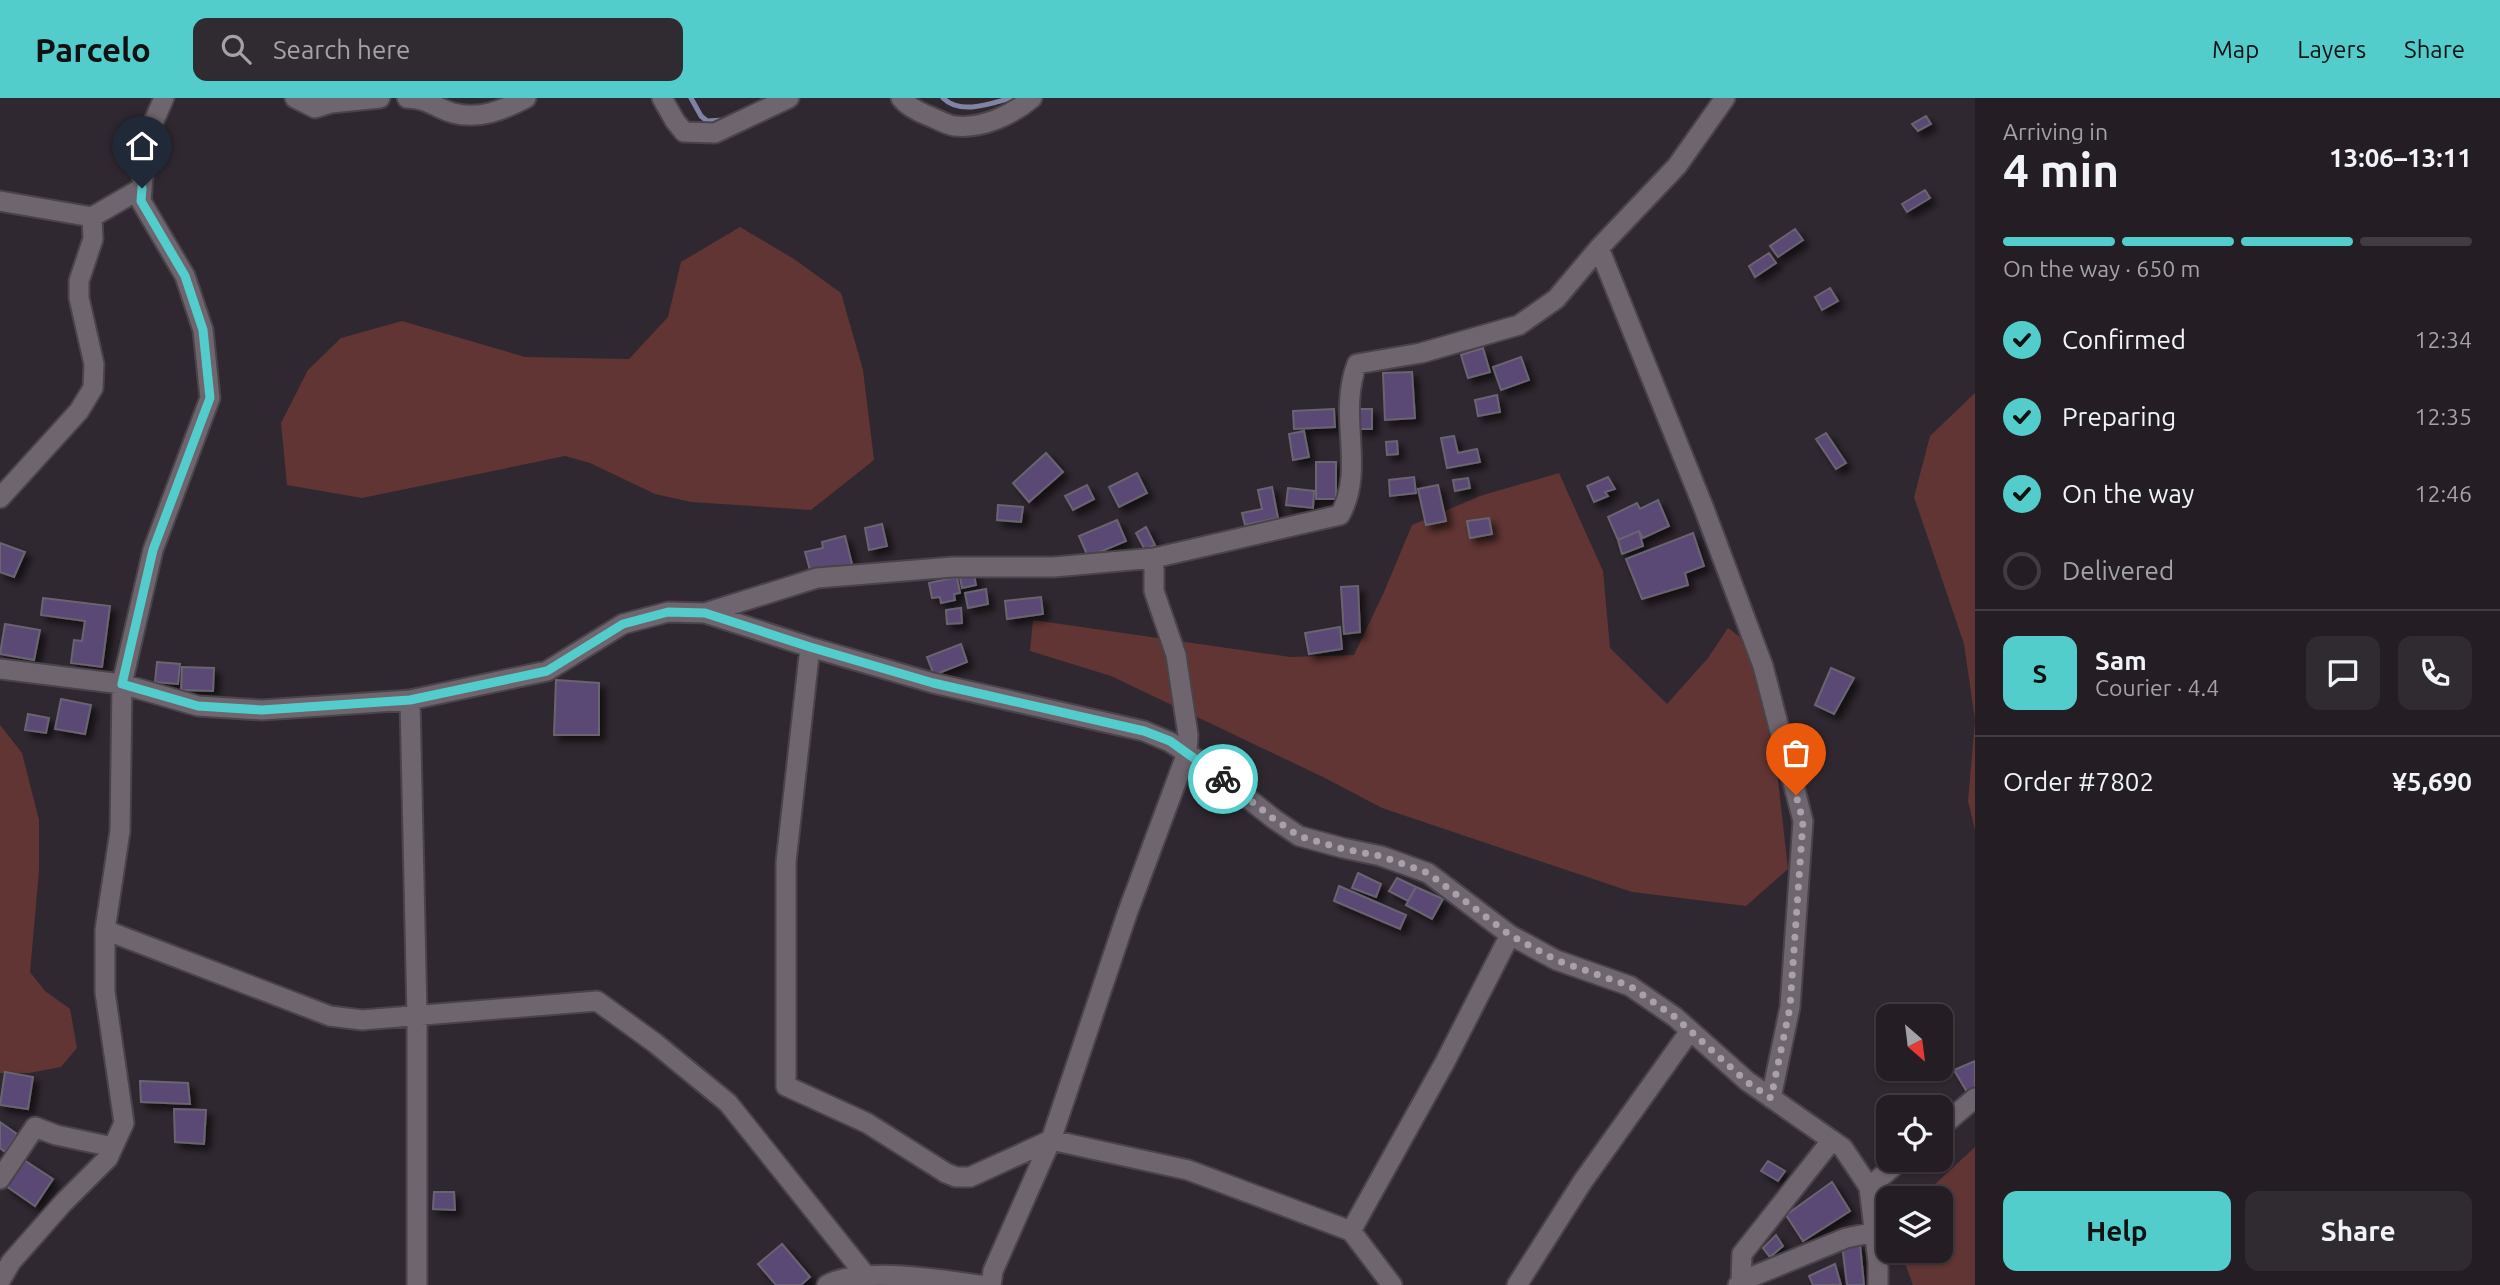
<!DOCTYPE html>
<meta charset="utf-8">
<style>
:root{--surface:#241e24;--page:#302b31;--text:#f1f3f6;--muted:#a3a2a6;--line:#413c41;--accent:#53cdcb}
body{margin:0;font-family:Ubuntu,sans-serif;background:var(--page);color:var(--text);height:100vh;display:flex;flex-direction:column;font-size:26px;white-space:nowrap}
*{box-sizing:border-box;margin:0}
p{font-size:23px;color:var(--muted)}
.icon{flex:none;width:38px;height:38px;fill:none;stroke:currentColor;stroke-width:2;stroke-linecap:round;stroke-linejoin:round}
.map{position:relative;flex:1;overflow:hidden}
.sheet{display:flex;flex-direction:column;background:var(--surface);width:525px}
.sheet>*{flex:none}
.needle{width:46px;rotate:152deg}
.buttons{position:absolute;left:1876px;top:906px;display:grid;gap:14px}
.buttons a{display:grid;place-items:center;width:77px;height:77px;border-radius:14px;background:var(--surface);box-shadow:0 2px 5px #0004,0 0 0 2px var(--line);font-size:35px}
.pin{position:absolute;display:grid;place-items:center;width:60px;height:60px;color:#fff;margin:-72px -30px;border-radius:50% 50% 50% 0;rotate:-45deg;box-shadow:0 0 7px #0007}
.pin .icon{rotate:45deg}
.courier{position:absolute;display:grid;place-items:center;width:70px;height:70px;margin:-35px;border:5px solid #53cdcb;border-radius:50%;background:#fff;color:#222;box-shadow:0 2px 9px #0007}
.headline em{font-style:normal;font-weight:700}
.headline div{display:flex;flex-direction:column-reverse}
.headline{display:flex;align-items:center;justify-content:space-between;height:119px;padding:0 28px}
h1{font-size:46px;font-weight:700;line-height:52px}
.bar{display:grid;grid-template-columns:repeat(4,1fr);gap:10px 7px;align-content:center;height:84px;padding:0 28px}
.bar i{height:9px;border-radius:5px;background:var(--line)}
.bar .on{background:var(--accent)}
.bar p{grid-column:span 4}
.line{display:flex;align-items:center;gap:18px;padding:0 28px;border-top:2px solid var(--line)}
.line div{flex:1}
.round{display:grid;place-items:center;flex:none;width:74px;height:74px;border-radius:14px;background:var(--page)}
ol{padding:0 28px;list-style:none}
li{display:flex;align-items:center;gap:21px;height:77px}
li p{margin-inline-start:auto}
li .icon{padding:7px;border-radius:50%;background:var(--accent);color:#111;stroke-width:4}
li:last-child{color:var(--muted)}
li i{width:38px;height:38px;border:4px solid var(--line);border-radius:50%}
.cta{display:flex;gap:14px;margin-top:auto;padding:14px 28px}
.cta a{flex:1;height:80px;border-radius:14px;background:var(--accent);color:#111;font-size:28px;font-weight:700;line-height:80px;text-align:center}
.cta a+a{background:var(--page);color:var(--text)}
header{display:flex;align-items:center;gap:42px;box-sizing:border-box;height:98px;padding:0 35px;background:var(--accent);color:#111}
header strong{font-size:33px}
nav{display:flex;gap:38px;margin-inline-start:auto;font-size:24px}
.search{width:490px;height:63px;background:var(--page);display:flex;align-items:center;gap:18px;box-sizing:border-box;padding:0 24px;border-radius:14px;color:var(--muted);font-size:26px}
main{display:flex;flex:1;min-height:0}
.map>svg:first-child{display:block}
.green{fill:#603533}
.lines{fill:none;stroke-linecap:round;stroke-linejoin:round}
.stream{stroke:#7f84a5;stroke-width:5}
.building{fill:#5a4875;stroke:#696570;stroke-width:2;filter:url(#shadow)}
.minor-casing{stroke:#4a434a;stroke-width:23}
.minor{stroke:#6f656e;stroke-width:19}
.done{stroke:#a8a2a8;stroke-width:7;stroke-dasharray:0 12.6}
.route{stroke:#53cdcb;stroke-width:9}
</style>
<header>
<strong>Parcelo</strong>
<div class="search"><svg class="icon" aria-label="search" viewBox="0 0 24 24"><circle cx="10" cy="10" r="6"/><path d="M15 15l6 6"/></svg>Search here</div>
<nav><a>Map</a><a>Layers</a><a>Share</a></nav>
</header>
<main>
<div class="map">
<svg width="1975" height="1187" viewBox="0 0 1975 1187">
<defs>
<filter id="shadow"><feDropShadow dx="5.5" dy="5.5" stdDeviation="3.5" flood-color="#0009"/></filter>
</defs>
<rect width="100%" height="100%" fill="#302830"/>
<path class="green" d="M740 129 794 161 841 195 863 272 874 362 811 412 691 404 655 396 590 365 565 358 362 400 287 387 281 325 308 272 341 240 402 223 525 259 629 261 668 219 681 164Z
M1975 295V622L1964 546 1914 399 1930 338Z
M1559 375 1603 473 1610 550 1667 606 1708 560 1728 530 1760 554 1770 611 1788 771 1746 808 1632 794 1382 710 1325 680 1111 578 1030 553 1033 522 1290 559 1354 557 1384 494 1412 427 1480 398Z
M1975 623V732L1968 703Z
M0 627 22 655 39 722V773L30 874 45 893 70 911 77 950 61 969 29 975H0Z
M1975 1049V1187H1913L1903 1160 1904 1153H1941V1101H1919Z"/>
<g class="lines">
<path class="stream" d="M691 0 701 18 707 23 724 22
M943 0C960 17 990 6 1011 0"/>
</g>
<path class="building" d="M1926 18 1931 26 1918 33 1912 26Z
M1925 92 1930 100 1907 114 1902 106Z
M1795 131 1803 142 1778 159 1770 148Z
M1769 155 1776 165 1755 179 1749 168Z
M1830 190 1838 203 1822 212 1815 199Z
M1483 250 1490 274 1468 280 1461 257Z
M1521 259 1529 282 1501 292 1493 269Z
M1412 274 1415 320 1385 322 1383 275Z
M1497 297 1500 314 1478 318 1475 302Z
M1334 311 1335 329 1294 331 1293 313Z
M1357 311H1372V331H1357Z
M1304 333 1309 359 1293 362 1289 336Z
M1826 335 1846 365 1836 371 1816 341Z
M1454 338 1458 355 1477 351 1480 364 1447 370 1441 340Z
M1397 343 1398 356 1387 357 1386 344Z
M1046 355 1063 374 1029 404 1013 385Z
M1316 364H1336V401H1316Z
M1137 375 1147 395 1119 409 1109 389Z
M1414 379 1416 395 1390 398 1389 382Z
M1608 379 1615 391 1605 394 1608 398 1594 404 1587 388Z
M1468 380 1470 390 1455 393 1453 382Z
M1087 387 1094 401 1073 412 1065 398Z
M1438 387 1446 423 1426 427 1418 391Z
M1272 389 1278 420 1245 427 1242 415 1262 411 1258 392Z
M1288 390 1314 393 1313 410 1286 407Z
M1658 402 1669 428 1643 440 1639 433 1618 442 1608 419 1637 405 1640 411Z
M998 407 1023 409 1021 424 997 422Z
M1489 420 1492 436 1470 440 1467 423Z
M1117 422 1126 443 1088 459 1079 438Z
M882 426 887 448 869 452 865 430Z
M1146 429 1155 447 1145 452 1136 435Z
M1639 433 1643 448 1622 456 1618 442Z
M1693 435 1704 468 1685 475 1688 487 1642 501 1626 461Z
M845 438 852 466 811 476 805 454 823 450 822 444Z
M0 445 25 454 14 479 0 474Z
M0 445 25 454 14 479 0 474Z
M973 472 976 487 962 490 959 474Z
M957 479 960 495 954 496 955 502 941 505 940 499 932 500 929 485Z
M1358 488 1360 534 1344 536 1341 489Z
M986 491 988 506 968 510 965 495Z
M1041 499 1043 516 1007 521 1005 503Z
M43 500 110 508 102 569 71 565 74 542 82 543 85 523 41 517Z
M961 510 962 525 947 526 946 512Z
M5 526 40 532 34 562 0 556Z
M1340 529 1342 551 1309 556 1305 535Z
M961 546 967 564 934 577 927 559Z
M157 564 180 566 178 586 155 584Z
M182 569 214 570 213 593 181 592Z
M1831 570 1854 580 1834 616 1815 607Z
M556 582 599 585V637H554Z
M61 601 91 607 85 636 55 631Z
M28 616 49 620 46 635 25 632Z
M1358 775 1381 786 1376 799 1352 790Z
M1397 780 1416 789 1408 803 1389 793Z
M1339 788 1406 817 1400 831 1334 803Z
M1416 789 1443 801 1432 821 1406 807Z
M1975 963V989L1967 994 1954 972Z
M5 974 33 979 28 1011 0 1007Z
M140 983 188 985 190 1006 141 1004Z
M174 1011 206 1012 204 1046 175 1044Z
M0 1024 17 1036 5 1054 0 1050Z
M24 1062 53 1081 35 1108 6 1088Z
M1768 1063 1785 1073 1778 1083 1761 1073Z
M1832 1084 1850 1113 1803 1143 1786 1117Z
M434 1094H454L455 1112 433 1111Z
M1776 1137 1783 1148 1770 1159 1763 1150Z
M782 1146 810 1179 801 1187H776L758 1166Z
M1860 1146 1864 1187H1847L1842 1147Z
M1835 1166 1841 1187H1813L1809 1178Z"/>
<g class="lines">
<defs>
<path id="minor" d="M295 0 315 10 331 5 380 0
M407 0C430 1 433 9 453 15 480 22 503 12 526 0
M662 0 675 23 684 34 715 35 789 0
M901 0C907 8 919 14 929 18 937 21 946 27 955 28 982 31 1012 17 1032 0
M0 103 92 119 142 90
M1599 150 1703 408 1763 568 1803 723 1790 909 1771 1000
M0 400 79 313 93 290 94 266 79 200V183L93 141 92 119
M705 515 817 480 953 469H1054L1154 460 1340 417C1366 370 1337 318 1357 266L1421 255 1519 227 1556 201 1599 150 1677 68 1725 0
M810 549 786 764V988L867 1025 946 1075 956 1079H970L1051 1042 1188 1072 1351 1133 1392 1187
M0 571 122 586 198 608 262 612 410 602 547 573 623 526 668 514 705 515 810 549 933 585 1144 633 1170 644 1207 668 1274 721 1299 738 1343 750 1381 758 1428 775 1510 837 1556 862 1630 888 1675 919 1747 983 1843 1050 1869 1089 1878 1164V1187
M410 602 417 918V1187
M105 832 330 918 362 922 597 903 655 945 728 1005 867 1179
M1941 1029 1975 1000
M0 1081 35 1029 56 1037 113 1049
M1869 1089 1901 1062
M1351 1133 1445 964 1510 837
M0 1183 11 1164 64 1104 108 1060 124 1025 105 894V832L120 733 122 586 153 452 210 300 203 232 185 178 141 103 146 41 164 0
M1741 1185 1742 1156 1832 1042
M827 1187C860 1168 942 1182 980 1187
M991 1187 993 1173 1051 1042 1127 816 1187 655 1188 637 1176 557 1154 493V460
M1517 1187 1583 1083 1690 933
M1738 1187 1744 1182 1846 1140 1875 1134"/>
</defs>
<use href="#minor" class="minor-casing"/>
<use href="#minor" class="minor"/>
</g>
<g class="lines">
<path class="done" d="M1223 681 1274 721 1299 738 1343 751 1381 758 1428 775 1510 837 1556 862 1630 888 1675 919 1747 984 1771 1000 1790 909 1803 723 1796 697"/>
<path class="route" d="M142 90 141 103 185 178 203 232 210 300 153 452 122 586 198 608 262 612 410 602 547 573 623 526 668 514 705 515 810 549 933 585 1144 633 1170 643 1223 681"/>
</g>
</svg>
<div class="buttons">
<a><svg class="needle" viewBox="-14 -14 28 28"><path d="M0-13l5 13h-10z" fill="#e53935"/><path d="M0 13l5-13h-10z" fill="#a3a2a6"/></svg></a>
<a><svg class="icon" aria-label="locate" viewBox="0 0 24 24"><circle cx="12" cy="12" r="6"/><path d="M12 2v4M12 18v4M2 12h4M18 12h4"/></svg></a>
<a><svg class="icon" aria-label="layers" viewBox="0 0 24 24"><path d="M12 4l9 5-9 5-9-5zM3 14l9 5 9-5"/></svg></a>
</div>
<div class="pin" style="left:1796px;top:697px;background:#ea580c"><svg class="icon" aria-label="bag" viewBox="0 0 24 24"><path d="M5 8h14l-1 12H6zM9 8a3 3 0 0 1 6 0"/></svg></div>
<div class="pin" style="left:142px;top:90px;background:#1f2937"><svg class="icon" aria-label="home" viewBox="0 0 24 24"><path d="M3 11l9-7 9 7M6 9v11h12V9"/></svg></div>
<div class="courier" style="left:1223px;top:681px"><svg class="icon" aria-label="bike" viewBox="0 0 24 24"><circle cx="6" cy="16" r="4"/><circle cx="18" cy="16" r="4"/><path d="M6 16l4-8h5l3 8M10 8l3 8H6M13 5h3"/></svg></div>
</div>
<section class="sheet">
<div class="headline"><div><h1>4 min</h1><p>Arriving in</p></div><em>13:06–13:11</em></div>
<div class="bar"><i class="on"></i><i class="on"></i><i class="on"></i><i></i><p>On the way · 650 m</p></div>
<ol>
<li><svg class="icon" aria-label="check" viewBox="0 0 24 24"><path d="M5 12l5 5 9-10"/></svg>Confirmed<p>12:34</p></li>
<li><svg class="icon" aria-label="check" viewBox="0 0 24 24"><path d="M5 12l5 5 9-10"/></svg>Preparing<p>12:35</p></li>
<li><svg class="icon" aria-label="check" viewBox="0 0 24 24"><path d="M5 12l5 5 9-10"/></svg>On the way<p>12:46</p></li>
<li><i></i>Delivered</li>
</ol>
<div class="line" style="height:126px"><b class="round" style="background:var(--accent);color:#111">S</b><div><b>Sam</b><p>Courier · 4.4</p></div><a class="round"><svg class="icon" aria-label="chat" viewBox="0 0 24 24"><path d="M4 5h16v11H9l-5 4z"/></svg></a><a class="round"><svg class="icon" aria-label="phone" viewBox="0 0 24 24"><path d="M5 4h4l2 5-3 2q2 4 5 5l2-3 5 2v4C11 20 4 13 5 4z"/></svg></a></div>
<div class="line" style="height:91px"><div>Order #7802</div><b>¥5,690</b></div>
<div class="cta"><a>Help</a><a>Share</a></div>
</section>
</main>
